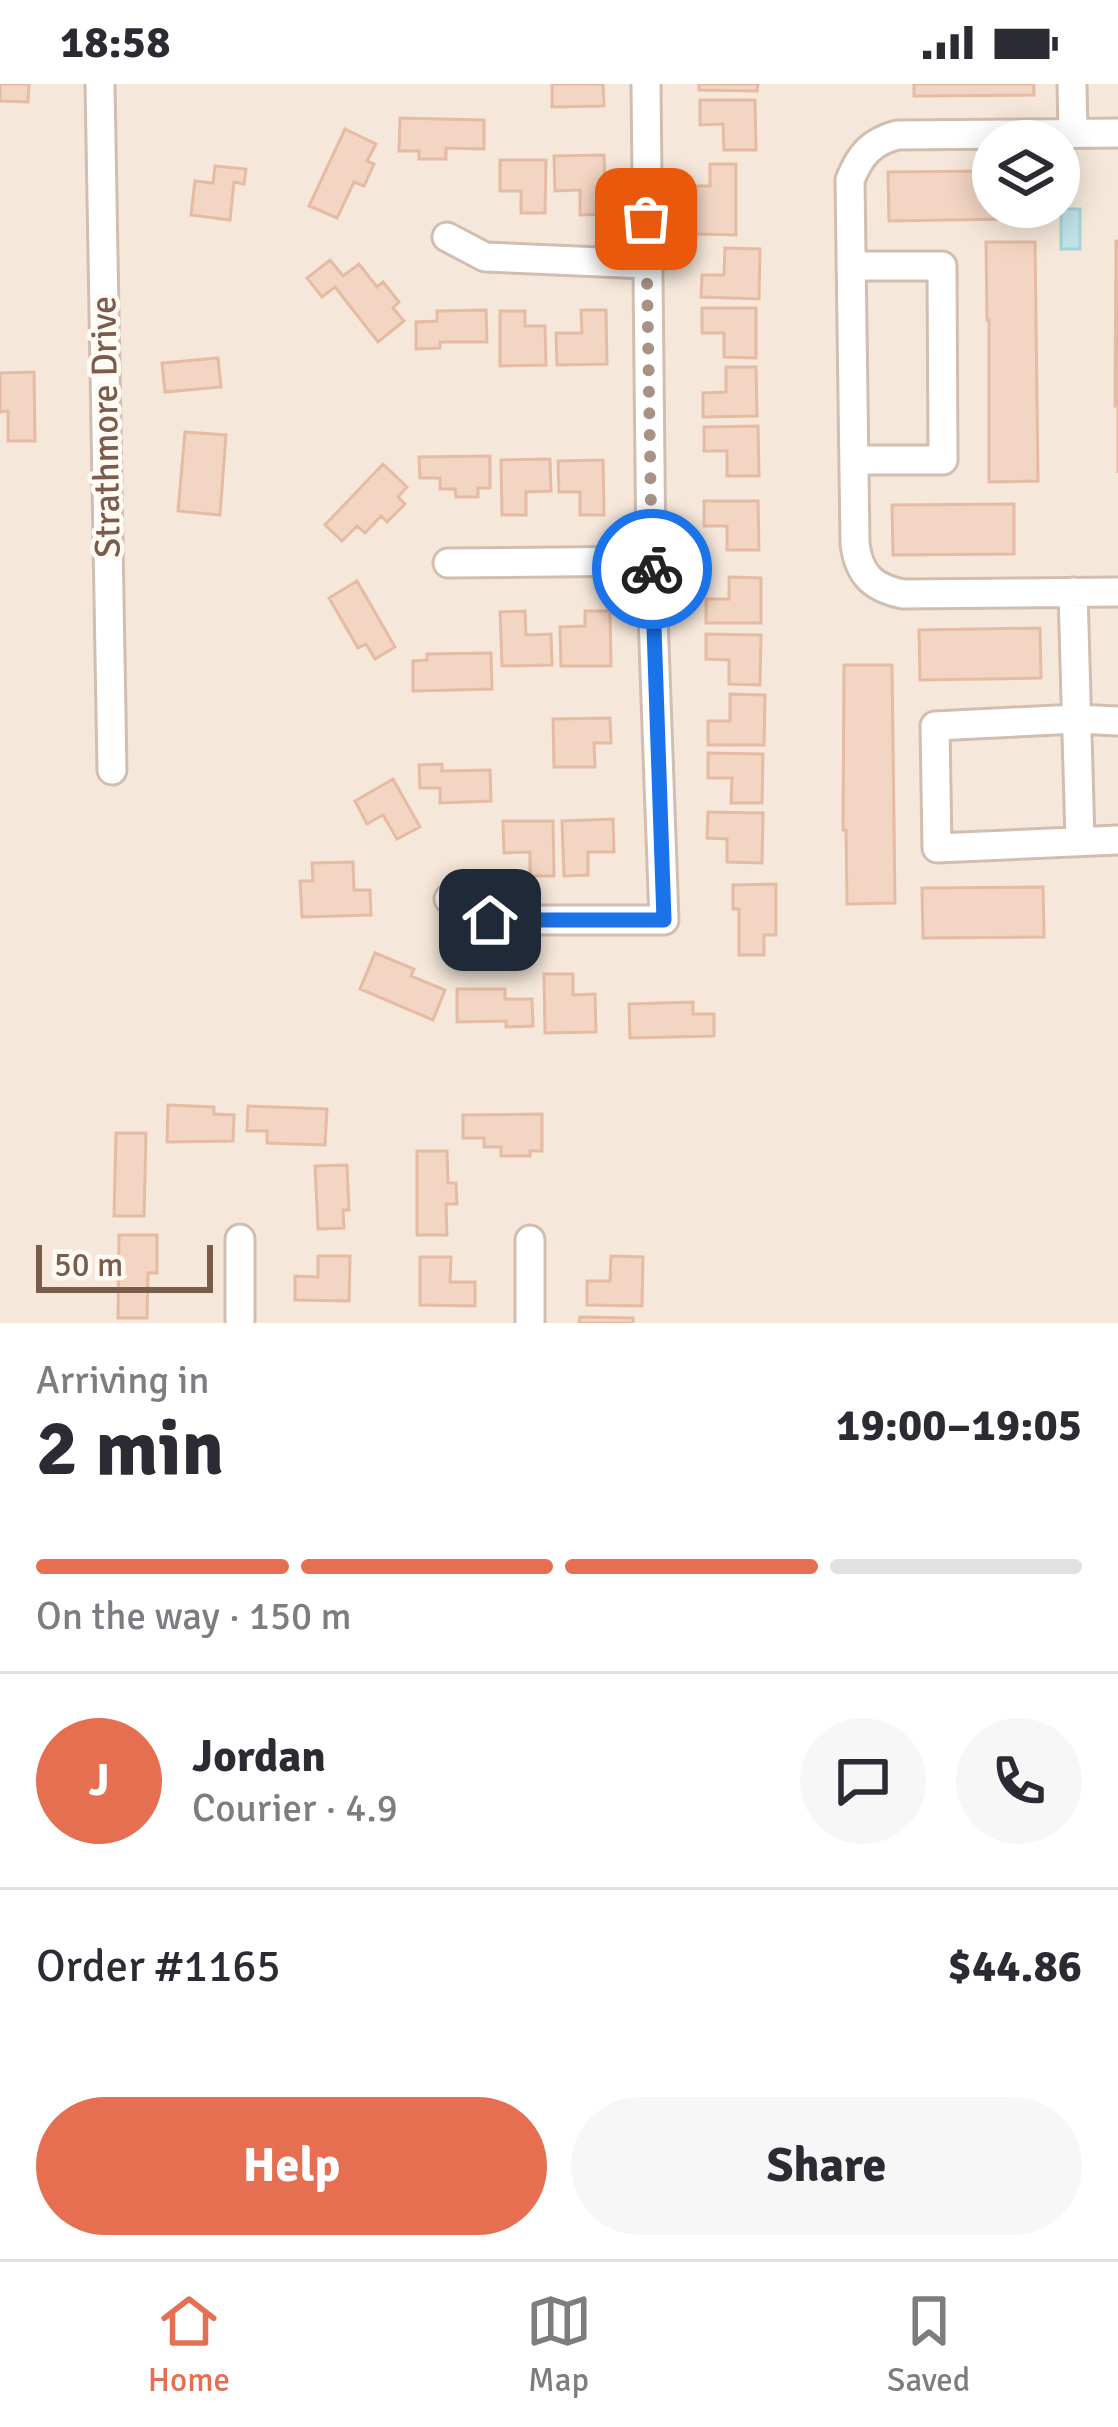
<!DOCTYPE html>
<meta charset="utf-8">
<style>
:root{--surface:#fff;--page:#f7f7f7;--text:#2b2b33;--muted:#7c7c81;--line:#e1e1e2;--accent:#e76f51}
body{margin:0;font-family:Signika,sans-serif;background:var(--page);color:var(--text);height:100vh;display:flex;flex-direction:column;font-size:45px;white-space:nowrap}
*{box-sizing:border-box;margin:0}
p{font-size:39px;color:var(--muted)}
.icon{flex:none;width:66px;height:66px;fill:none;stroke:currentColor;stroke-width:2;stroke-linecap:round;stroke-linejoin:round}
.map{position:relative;height:1239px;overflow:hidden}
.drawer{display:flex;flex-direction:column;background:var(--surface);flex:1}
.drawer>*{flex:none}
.tools{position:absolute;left:972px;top:36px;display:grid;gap:24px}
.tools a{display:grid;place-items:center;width:108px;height:108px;border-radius:50%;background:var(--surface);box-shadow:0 6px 30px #0003;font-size:60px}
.scale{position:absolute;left:36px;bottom:30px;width:177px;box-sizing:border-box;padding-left:12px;border:6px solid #7a5c4d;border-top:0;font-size:33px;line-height:42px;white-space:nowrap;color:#7a5c4d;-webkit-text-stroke:9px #fffaf3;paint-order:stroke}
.pin{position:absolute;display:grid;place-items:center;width:102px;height:102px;color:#fff;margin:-51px;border-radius:24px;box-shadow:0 6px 18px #0006}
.courier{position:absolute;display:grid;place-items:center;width:120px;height:120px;margin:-60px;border:9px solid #1a73e8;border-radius:50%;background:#fff;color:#222;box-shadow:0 3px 15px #0007}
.headline em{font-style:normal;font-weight:700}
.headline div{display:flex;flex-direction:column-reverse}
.headline{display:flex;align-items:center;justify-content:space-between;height:204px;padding:0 36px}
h1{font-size:78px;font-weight:700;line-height:90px}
.bar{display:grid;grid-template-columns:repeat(4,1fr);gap:18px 12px;align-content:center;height:144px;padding:0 36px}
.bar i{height:15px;border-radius:9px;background:var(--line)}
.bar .active{background:var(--accent)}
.bar p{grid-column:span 4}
.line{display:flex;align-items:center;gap:30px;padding:0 36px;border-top:3px solid var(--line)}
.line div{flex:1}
.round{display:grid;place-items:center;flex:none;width:126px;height:126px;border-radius:63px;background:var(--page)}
.button{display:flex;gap:24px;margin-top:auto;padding:24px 36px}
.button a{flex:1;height:138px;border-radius:72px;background:var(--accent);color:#fff;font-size:48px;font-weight:700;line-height:138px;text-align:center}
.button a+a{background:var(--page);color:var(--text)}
.status{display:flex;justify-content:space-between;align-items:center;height:84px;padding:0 60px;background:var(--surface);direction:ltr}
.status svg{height:33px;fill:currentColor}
.tab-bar{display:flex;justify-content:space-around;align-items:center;height:168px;border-top:3px solid var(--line);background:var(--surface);font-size:33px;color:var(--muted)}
.tab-bar a{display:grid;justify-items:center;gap:6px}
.tab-bar .active{color:var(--accent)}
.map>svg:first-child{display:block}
.residential{fill:#f5e8da;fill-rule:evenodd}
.water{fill:#bfe3e8;stroke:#a5d3da;stroke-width:3}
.building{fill:#f3d5c3;stroke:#e6bba3;stroke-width:3}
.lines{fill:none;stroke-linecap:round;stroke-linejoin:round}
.minor-casing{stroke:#d1beb0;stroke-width:33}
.minor{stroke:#fff;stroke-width:27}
.done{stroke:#a89285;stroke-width:12;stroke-dasharray:0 21.6}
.route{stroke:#1a73e8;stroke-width:15}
.labels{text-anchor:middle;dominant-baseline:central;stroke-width:9;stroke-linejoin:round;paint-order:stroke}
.street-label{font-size:36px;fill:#7a5c4d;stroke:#fffaf3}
</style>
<div class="status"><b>18:58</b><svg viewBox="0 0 49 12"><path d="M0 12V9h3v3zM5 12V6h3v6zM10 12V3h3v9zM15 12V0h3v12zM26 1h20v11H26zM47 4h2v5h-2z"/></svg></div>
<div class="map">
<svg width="1118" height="1239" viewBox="0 0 1118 1239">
<rect width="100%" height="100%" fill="#fdf6ec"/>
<path class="residential" d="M0 0H1118V1239H0ZM993 57H1059V123H993Z"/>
<path class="water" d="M1061 125H1080V165H1061Z"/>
<path class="building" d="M0 0H29L28 18 0 17Z
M552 0H603L604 22 552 23Z
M699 0H758L757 7 699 6Z
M914 0H1034V11L914 12Z
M700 16H755L756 66H724L723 40 700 41Z
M400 34 484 36V65L446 64V75H419V67H399Z
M345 45 376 60 367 77 374 80 364 102 354 98 337 134 309 122Z
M604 71 606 130 580 131V106L555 107 554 72Z
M500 76H546L545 129H521V107H500Z
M710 80H736V151L696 150V102H710Z
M215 82 246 85 244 100 234 98 230 136 191 131 195 97 213 99Z
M993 87V123H1009V135L889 137 888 88Z
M1116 157H1118V389V322H1115Z
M986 158H1035L1038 397 989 398V236H987Z
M725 164 760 165 759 215 701 213 702 191H724Z
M330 176 343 192 359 180 377 203 383 198 399 218 393 224 404 237 378 258 335 203 322 213 307 194Z
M702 224H756V274L724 273V249H702Z
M486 226 487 258H440V264L416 265V238L437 237V227Z
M581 226H606L607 280 557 281 556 249H582Z
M500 227H525V242H545L546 281 500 282Z
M218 274 221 303 165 308 162 279Z
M726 283H756L757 332 703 333V309L726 308Z
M34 288 35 357H8V327L0 328V289Z
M758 342 759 392H727V367H704V343Z
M185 348 226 351 220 431 178 427Z
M490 372V404H478V413H456L455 405H440V394H420L419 373Z
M550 375 551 407 526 408V431H502L501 376Z
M603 376 604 431H580V408H559L558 377Z
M383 380 407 403 398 413 405 420 387 438 381 432 365 449 357 442 342 457 325 441Z
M704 417H758L759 466H727V442H704Z
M1014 420V470L893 471 892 421Z
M729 493 761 494V539H706V515H729Z
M357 497 395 563 375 575 366 560 358 564 329 514Z
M525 527 526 551 551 550 552 581 502 582 500 528Z
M585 527H610L611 582H561L560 543 585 542Z
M1040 544 1041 594 920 596 919 546Z
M706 550 761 551 760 601 729 600V576L706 575Z
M491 569 492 605 413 607V577L427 576V570Z
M844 581H892L895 819 847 820 846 746H843Z
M730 610 765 611 764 661H708V637H730Z
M610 634 611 659H594L595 683H554L553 635Z
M708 669 763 670 762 719H731L732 694H708Z
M442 680V687L490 686 491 717 440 719V704H420L419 681Z
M393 695 420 743 397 755 383 731 367 740 355 717Z
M708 728 763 729 762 779 727 778V755L707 754Z
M613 735 614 768H588V791L564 792 562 737Z
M503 737H553L554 792H530V768L504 769Z
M353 778 354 806H370L371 831 302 833 300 797H313L312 779Z
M776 800V851H764V871H739V825H733V801Z
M1043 803 1044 853 923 854 922 804Z
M375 869 414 885 411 892 445 906 433 936 360 905Z
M544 890H573V911L595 910 596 948 545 949Z
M457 905H505V915H532L533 942 506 943V937L457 938Z
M693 918V930H714V952L630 954 629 920Z
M168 1021 214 1023V1030L234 1031 233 1057 167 1058Z
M248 1022 327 1025 325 1061 267 1059V1047H247Z
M542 1030V1067H530V1072H501V1063H484V1054H463V1031Z
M116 1049H146L144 1132H114Z
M417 1067H447L448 1099H456L457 1120H446L447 1151H417Z
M347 1081 349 1126H343L344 1144 318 1145 315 1082Z
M119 1151H157V1189H148L147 1234H118Z
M318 1172H350L349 1217 295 1216V1192L318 1193Z
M611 1172 643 1173 642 1222 587 1221V1197H610Z
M420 1173H451L450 1198H475V1222L420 1221Z
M580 1233 633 1234V1239H579Z"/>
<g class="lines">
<defs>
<path id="minor" d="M100 0 112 686
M1072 0 1073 49
M1118 49 897 51C871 58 860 71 850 96L855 460C859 491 873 504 903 510L1118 508
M447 153 485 173 646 180
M852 182H942L943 376H854
M448 479 651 477
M1073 508 1080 757
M1118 637 1076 635 935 642 937 764 1118 756
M449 815 490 836H664L651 477 646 0
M530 1156V1239
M240 1239V1155"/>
</defs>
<use href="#minor" class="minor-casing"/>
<use href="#minor" class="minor"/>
</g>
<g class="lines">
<path class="done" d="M646 135 652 485"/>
<path class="route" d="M490 836H664L652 485"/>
</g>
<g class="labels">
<g class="street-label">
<text transform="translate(106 343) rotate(-91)">Strathmore Drive</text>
</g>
</g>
</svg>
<div class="tools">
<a><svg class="icon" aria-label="layers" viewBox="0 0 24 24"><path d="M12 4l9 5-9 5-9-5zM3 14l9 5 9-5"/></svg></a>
</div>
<div class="scale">50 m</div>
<div class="pin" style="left:646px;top:135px;background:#ea580c"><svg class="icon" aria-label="bag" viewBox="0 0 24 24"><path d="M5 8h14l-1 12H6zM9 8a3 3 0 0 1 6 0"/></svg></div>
<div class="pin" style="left:490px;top:836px;background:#1f2937"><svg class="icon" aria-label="home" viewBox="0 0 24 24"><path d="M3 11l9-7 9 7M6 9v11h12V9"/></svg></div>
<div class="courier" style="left:652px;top:485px"><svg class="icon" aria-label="bike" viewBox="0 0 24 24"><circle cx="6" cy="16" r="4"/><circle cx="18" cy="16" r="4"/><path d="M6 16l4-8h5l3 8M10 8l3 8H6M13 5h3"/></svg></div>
</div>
<section class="drawer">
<div class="headline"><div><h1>2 min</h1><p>Arriving in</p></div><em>19:00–19:05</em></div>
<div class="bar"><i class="active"></i><i class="active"></i><i class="active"></i><i></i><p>On the way · 150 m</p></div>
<div class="line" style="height:216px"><b class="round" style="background:var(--accent);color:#fff">J</b><div><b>Jordan</b><p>Courier · 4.9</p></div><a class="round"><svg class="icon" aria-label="chat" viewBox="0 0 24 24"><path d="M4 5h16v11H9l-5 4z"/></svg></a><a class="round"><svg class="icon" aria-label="phone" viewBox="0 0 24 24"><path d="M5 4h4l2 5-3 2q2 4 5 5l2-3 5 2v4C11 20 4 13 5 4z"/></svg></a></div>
<div class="line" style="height:156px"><div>Order #1165</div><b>$44.86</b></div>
<div class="button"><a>Help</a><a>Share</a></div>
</section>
<nav class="tab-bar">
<a class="active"><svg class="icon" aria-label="home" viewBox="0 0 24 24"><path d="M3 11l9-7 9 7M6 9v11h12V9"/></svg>Home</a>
<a><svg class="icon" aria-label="map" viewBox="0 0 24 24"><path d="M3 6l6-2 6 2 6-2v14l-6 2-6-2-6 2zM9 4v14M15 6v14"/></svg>Map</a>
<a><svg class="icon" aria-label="saved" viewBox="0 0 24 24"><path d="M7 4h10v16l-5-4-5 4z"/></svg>Saved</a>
</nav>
